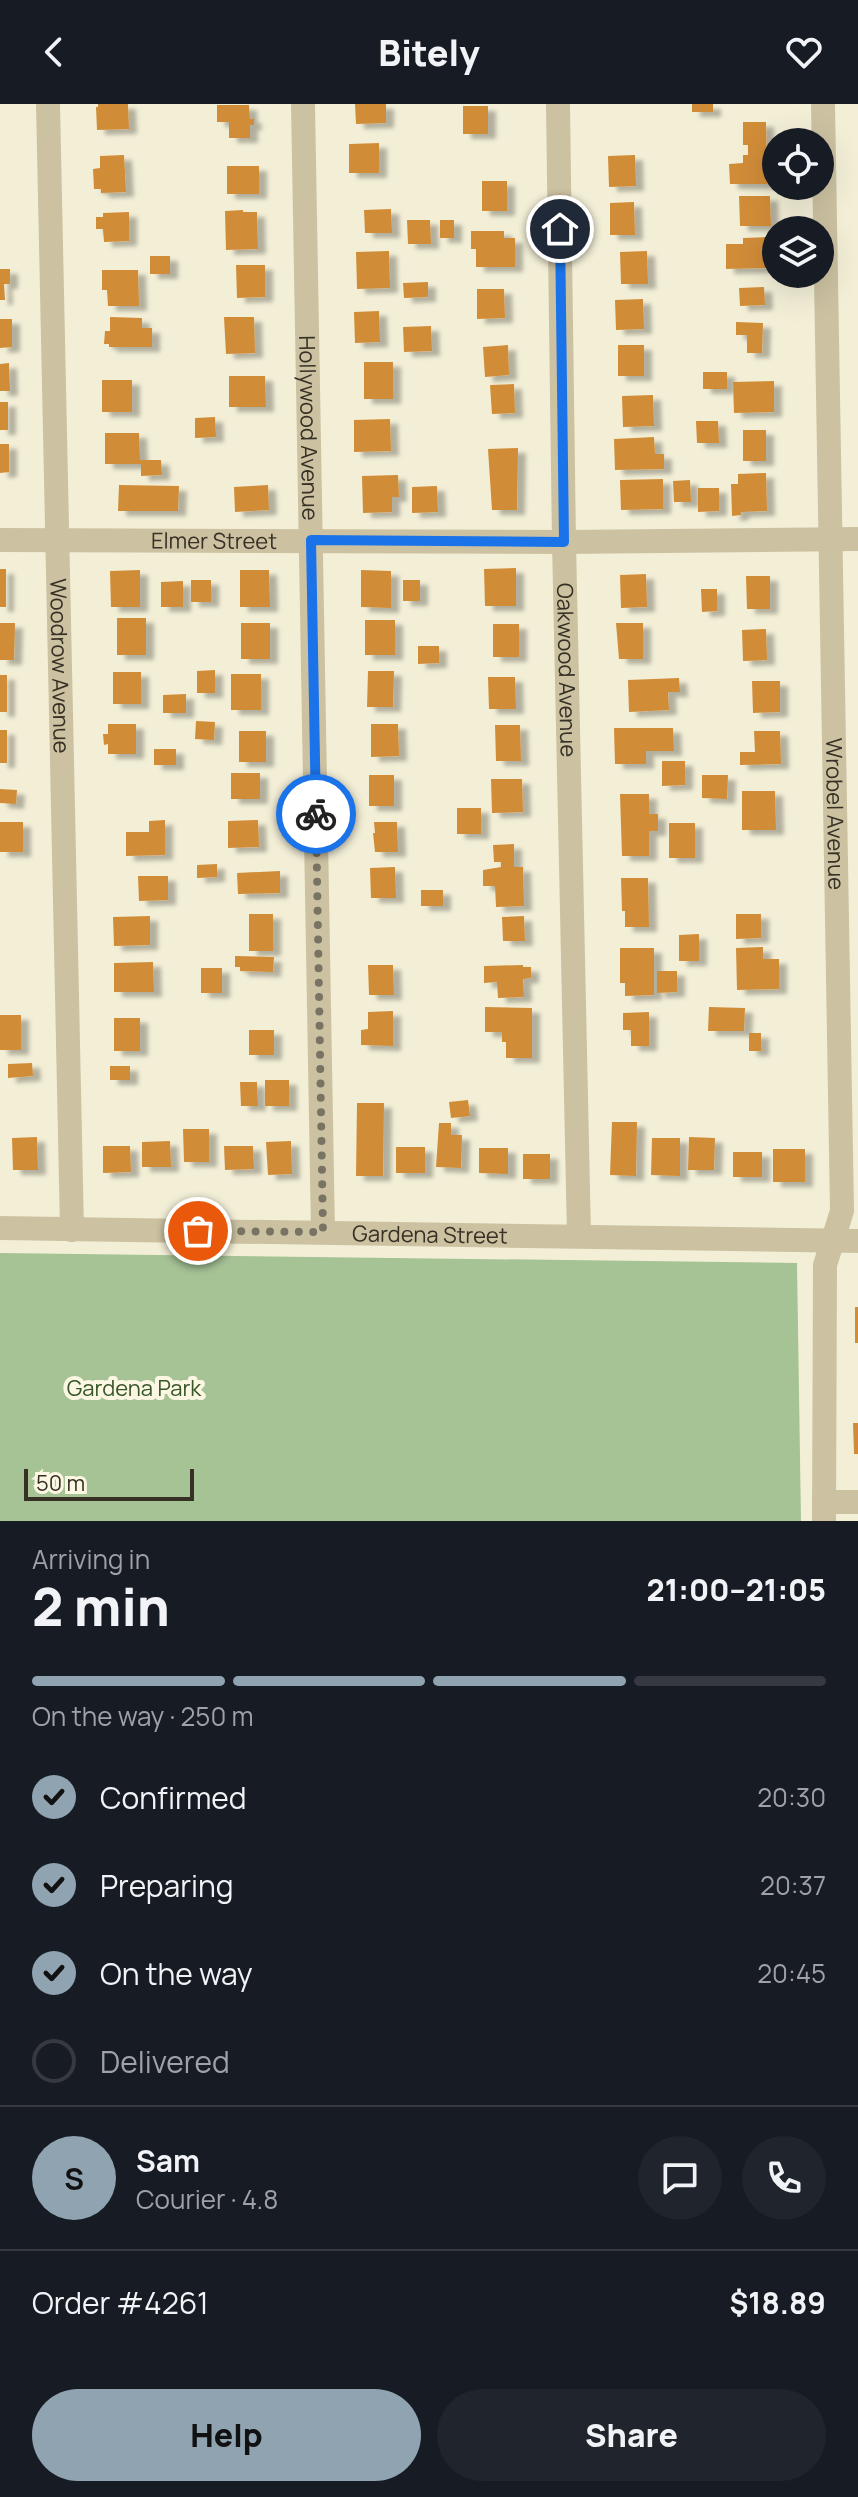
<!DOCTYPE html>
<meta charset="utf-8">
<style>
:root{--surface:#171b24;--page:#20242c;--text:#f1f3f6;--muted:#9ea1a6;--line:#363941;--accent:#8fa3b0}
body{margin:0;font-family:Manrope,sans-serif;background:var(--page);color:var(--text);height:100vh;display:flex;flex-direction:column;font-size:30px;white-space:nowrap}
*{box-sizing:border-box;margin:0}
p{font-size:26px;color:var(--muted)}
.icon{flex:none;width:44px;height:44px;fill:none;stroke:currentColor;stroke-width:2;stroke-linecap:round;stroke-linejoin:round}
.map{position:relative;height:1417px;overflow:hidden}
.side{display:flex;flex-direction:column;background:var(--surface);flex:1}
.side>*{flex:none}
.tools{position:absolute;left:762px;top:24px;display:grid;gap:16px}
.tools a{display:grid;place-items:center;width:72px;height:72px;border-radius:50%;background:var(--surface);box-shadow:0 8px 32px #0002;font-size:40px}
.scale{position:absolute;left:24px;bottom:20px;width:170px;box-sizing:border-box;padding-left:8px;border:4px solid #363025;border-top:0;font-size:22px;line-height:28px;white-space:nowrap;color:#363025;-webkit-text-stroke:6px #fbf7e3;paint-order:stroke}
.pin{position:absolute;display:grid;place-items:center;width:68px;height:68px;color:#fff;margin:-34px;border:4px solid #fff;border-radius:50%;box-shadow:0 2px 8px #0007}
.courier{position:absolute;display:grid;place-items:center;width:80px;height:80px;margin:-40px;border:6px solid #1a73e8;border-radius:50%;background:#fff;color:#222;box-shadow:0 2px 10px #0007}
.summary em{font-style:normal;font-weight:800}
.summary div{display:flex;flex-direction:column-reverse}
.summary{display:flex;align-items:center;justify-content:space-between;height:136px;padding:0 32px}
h1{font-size:52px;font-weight:800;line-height:60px}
.bar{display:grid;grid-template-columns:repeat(4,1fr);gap:12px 8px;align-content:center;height:96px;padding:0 32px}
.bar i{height:10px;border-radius:6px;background:var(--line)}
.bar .active{background:var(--accent)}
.bar p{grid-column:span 4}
.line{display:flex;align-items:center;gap:20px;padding:0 32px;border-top:2px solid var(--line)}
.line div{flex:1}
.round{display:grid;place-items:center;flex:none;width:84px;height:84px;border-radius:42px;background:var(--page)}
ol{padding:0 32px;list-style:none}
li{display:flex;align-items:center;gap:24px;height:88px}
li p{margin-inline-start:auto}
li .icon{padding:8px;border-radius:50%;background:var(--accent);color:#111;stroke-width:4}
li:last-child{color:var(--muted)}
li i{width:44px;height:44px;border:4px solid var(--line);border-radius:50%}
.primary-button{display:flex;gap:16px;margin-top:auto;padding:16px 32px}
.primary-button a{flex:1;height:92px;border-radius:48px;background:var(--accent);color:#111;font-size:32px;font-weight:800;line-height:92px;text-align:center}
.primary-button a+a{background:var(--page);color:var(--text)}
header{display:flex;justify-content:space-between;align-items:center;height:104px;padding:0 32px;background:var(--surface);font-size:36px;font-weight:800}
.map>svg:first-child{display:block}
.green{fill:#a6c396}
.building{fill:#d18c37;filter:url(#shadow)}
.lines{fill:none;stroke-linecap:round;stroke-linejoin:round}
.minor{stroke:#ccc2a2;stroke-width:24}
.done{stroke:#787363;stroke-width:8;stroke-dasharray:0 14.4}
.route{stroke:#1a73e8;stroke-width:10}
.labels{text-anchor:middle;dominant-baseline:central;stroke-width:8;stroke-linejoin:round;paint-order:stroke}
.street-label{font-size:22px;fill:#363025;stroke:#fbf7e3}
.park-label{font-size:22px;fill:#365627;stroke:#fbf7e3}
</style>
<header><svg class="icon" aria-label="back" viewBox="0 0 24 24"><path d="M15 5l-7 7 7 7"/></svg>Bitely<svg class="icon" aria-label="heart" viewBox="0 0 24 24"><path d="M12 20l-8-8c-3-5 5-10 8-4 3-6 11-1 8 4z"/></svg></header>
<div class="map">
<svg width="858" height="1417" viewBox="0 0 858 1417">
<defs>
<filter id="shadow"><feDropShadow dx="8" dy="5" stdDeviation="2" flood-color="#0004"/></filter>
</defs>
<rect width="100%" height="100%" fill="#f3efd7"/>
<path class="green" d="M0 1149 797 1159 801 1417H0Z"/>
<path class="building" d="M98 0H128L129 25 97 26 96 3H98Z
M355 0H386V19L356 20Z
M692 0H713V8H692Z
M217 1H249L250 15 254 14V21H250V34H229V18H217Z
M463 2H488V30H463Z
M743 18H766L767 80H730L729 60 743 59V51H748V41H743Z
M379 39V69H349V40Z
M124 51 126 88 101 89V85H94L93 65 100 64V52Z
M635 51 636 82 609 83 608 52Z
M227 62H259V90H227Z
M482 77H507V107H482Z
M739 92H770L771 122H740Z
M634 98 635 131H610V99Z
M391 105 392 129H365L364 106Z
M243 106V108H257L258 145 226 146 225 107Z
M129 108V137L104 138 103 125H96V113H103V109Z
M407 116H430L431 140H408Z
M440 116H454V134H440Z
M471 127H504V134H515V163H476V145H471Z
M767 133 768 164 726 165V140H743V134Z
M389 147 390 184 357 185 356 148Z
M647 147 648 180H621L620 148Z
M150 152H170V170H150Z
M236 161H265V193L237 194Z
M0 165H10V180H4L5 196H0Z
M102 166H138L139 202H108L107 186H102Z
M428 178V193L404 194 403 179Z
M764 183 765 201 740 202 739 184Z
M477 185H504L505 214 477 215Z
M643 195 644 225 616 226 615 196Z
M379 207 380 238 355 239 354 208Z
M110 213 142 214V224H152V243H109V240H104L105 227H110Z
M224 213H254L255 249 226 250Z
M0 215H12V243L0 244Z
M736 218 763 219 762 249H747V231H736Z
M431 222 432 247 404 248 403 223Z
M508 241 509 271 485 273 483 243Z
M618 241H644V272H618Z
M364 258H393V295H364Z
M9 259 10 287H0V260Z
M703 268H727V285H703Z
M229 272H265L266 303H229Z
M102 276H132V308H102Z
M774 277V308L734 309 733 278Z
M514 280 515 309 492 310 490 281Z
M653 291 654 322 623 323 622 292Z
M0 298H8V326H0Z
M215 313 216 333 195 334V314Z
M390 315 391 347 354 348V316Z
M696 317H718L719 339H697Z
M743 326H766V357H743Z
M105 329H139L140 356H161L162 371 141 372V360H105Z
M654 333 655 350H664V365L615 366 614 335Z
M0 340H9V368L0 369Z
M518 344 517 406H492L488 345Z
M766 369 767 407 741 408V411L732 412 731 380H738V370Z
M398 371 399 393H392V408L363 409 362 372Z
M663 375V405L621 406 620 376Z
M690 376 691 398H674L673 377Z
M119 381 179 382 178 407H118Z
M268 381 269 406 235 408 234 383Z
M437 382 438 408 412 409V383Z
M698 384H719V407L698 408Z
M516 464V502H485L484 465Z
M0 465H6V503H0Z
M140 466V503H111L110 467Z
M240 466H269L270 503H240Z
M361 466 391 467V504L361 503Z
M646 470 647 503 621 504 620 471Z
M746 472H770V505H747Z
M191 476H211V498H191Z
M403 476H420V497H403Z
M183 477V503H161V478Z
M701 485H717V507L702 508Z
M117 514H146V551H117Z
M365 516H395V551H365Z
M0 519H15L14 556H0Z
M241 519H270V555H241Z
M616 519H643V555H619Z
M493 520H519V553H493Z
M766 525 767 556 743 557 742 526Z
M418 542H439V559L418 560Z
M215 566V589H197V567Z
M368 567H394L393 603H367Z
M113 568H141V600H113Z
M231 570H261V606H231Z
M0 571H7V608H0Z
M488 573H515L516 605H489Z
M679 574 680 588H668L669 606 629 608 628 576Z
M752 577H780V608L753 609Z
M186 590V609H163V591Z
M196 617 215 618 214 636 195 635Z
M108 620H136V650H108V640L104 641 103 630H108Z
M371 620H398L399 652 371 653Z
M495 621H520L521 657H496Z
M614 624H673L674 647H646V660H615Z
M0 626H7V659H0Z
M239 627H266V658H239Z
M754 627H780L781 660 740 661V648H755Z
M154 645H176V661H154Z
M662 657H685V681L662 682Z
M231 669H260V695H231Z
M369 671H394V702H369Z
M702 671H728L727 695 702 694Z
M491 675H522L523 708 492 709Z
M0 685 17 686 16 700 0 699Z
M742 687H775L776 726H742Z
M620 690H649V710H658V727H649V752H622Z
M457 704H481V730H457Z
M165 716V751L126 752V728H149V717Z
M258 716 259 743 228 744V717Z
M0 718H23V748H0Z
M374 718H397L398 748H375L373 729H375Z
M669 719H695V754H669Z
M514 740V763H523L524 802 496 803 495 782H483V766L501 763V758H494L493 741Z
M217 760V773L197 774V761Z
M395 763 396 794H371L370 764Z
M280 767V789L238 790 237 769Z
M138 772H168V796L139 797Z
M621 774H648L649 823H625V807H622Z
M421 786H443V802H421Z
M249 810H273V847H249Z
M736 810H761V834L736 835Z
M150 812V841L114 842 113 813Z
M524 812 525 837H503L502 813Z
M699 830V857H679V831Z
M763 843V855H779V885L737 886 736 844Z
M620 844H654V891L625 892V879H620Z
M235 852 274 853 273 868 240 867V863H235Z
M153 858 154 888H114V859Z
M368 861H393L394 891H369Z
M523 861V863H531V874L523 875 524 893 498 894 497 878 484 879V862Z
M201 864H222V889H201Z
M657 867H677V888L657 889Z
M485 903 532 904V954H506V938H502V928H485Z
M709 903 745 904 744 927H708Z
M393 907V942L361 941V926L368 925V908Z
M649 908V942H631V926H623V909Z
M0 911H21V946H0Z
M114 914H140V947H114Z
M249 926H274V951H249Z
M749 929H761V947H749Z
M32 959 33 972 8 974V960Z
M110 962H130V976H110Z
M265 976H289V1002H265Z
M240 978H257L258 1002H241Z
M468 996 470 1012 451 1014 449 998Z
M357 999H384L383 1072H356Z
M612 1018H637L636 1072 610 1071Z
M439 1019H451V1031H462L461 1064 436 1063Z
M183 1025H209V1058H184Z
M37 1033 38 1066H13L12 1034Z
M689 1033 715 1034 714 1066H688Z
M652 1034H680V1072L651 1071Z
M170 1037 171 1063H142V1038Z
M291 1037 292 1070 268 1071 266 1038Z
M103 1042H130L131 1068 103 1069Z
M224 1042H253L254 1065 225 1066Z
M396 1043H425V1069H396Z
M479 1044H508V1070L479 1069Z
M773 1045H805V1078H773Z
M733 1048H762V1073H733Z
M523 1050H550V1075H523Z
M855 1203H858V1239H855Z
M853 1319H858V1350H854Z"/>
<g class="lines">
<g class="minor">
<path id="s1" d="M48 0 72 1126"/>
<path id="s2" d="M303 0 323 1128"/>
<path id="s3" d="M558 0 564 438 579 1132"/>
<path id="s4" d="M823 0 842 1107 825 1161 824 1417"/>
<path id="s5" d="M0 436 564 438 858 435"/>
<path id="s6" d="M0 1124 858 1137"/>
<path d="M824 1398H858"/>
</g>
</g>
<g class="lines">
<path class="done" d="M198 1127 323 1128 316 710"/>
<path class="route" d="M316 710 311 436 564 438 560 125"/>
</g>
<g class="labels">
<g class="street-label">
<text stroke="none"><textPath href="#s2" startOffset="324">Hollywood Avenue</textPath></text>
<text stroke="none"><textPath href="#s5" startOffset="214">Elmer Street</textPath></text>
<text stroke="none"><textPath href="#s1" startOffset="562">Woodrow Avenue</textPath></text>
<text stroke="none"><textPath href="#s3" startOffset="566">Oakwood Avenue</textPath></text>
<text stroke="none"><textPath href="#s4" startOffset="710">Wrobel Avenue</textPath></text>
<text stroke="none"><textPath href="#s6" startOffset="430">Gardena Street</textPath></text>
</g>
<g class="park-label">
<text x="134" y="1284">Gardena Park</text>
</g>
</g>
</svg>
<div class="tools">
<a><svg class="icon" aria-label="locate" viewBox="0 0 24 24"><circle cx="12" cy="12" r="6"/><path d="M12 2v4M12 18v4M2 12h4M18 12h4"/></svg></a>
<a><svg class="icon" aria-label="layers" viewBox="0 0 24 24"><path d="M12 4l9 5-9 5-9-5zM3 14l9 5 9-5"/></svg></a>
</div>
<div class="scale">50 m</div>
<div class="pin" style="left:198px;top:1127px;background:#ea580c"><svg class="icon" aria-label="bag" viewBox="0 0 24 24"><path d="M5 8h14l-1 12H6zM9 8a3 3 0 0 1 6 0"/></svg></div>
<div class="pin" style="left:560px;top:125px;background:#1f2937"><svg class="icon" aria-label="home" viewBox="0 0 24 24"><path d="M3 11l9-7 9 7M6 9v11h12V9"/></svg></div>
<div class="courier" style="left:316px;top:710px"><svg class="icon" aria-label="bike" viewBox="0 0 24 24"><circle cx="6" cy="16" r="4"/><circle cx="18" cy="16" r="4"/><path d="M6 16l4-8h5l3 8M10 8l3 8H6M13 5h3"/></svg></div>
</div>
<section class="side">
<div class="summary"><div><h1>2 min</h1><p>Arriving in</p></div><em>21:00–21:05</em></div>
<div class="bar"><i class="active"></i><i class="active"></i><i class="active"></i><i></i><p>On the way · 250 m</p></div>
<ol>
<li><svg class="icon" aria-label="check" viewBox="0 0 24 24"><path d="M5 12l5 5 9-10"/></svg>Confirmed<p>20:30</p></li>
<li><svg class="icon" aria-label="check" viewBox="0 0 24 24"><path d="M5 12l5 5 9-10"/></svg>Preparing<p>20:37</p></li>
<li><svg class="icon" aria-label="check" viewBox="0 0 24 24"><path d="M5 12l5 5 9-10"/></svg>On the way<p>20:45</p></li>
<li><i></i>Delivered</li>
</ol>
<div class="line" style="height:144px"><b class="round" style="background:var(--accent);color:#111">S</b><div><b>Sam</b><p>Courier · 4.8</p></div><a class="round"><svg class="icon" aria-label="chat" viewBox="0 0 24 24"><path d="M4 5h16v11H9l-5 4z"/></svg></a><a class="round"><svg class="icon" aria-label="phone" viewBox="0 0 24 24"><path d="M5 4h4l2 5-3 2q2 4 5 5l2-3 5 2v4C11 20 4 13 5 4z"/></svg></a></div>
<div class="line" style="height:104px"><div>Order #4261</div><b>$18.89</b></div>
<div class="primary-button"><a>Help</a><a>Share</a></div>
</section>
